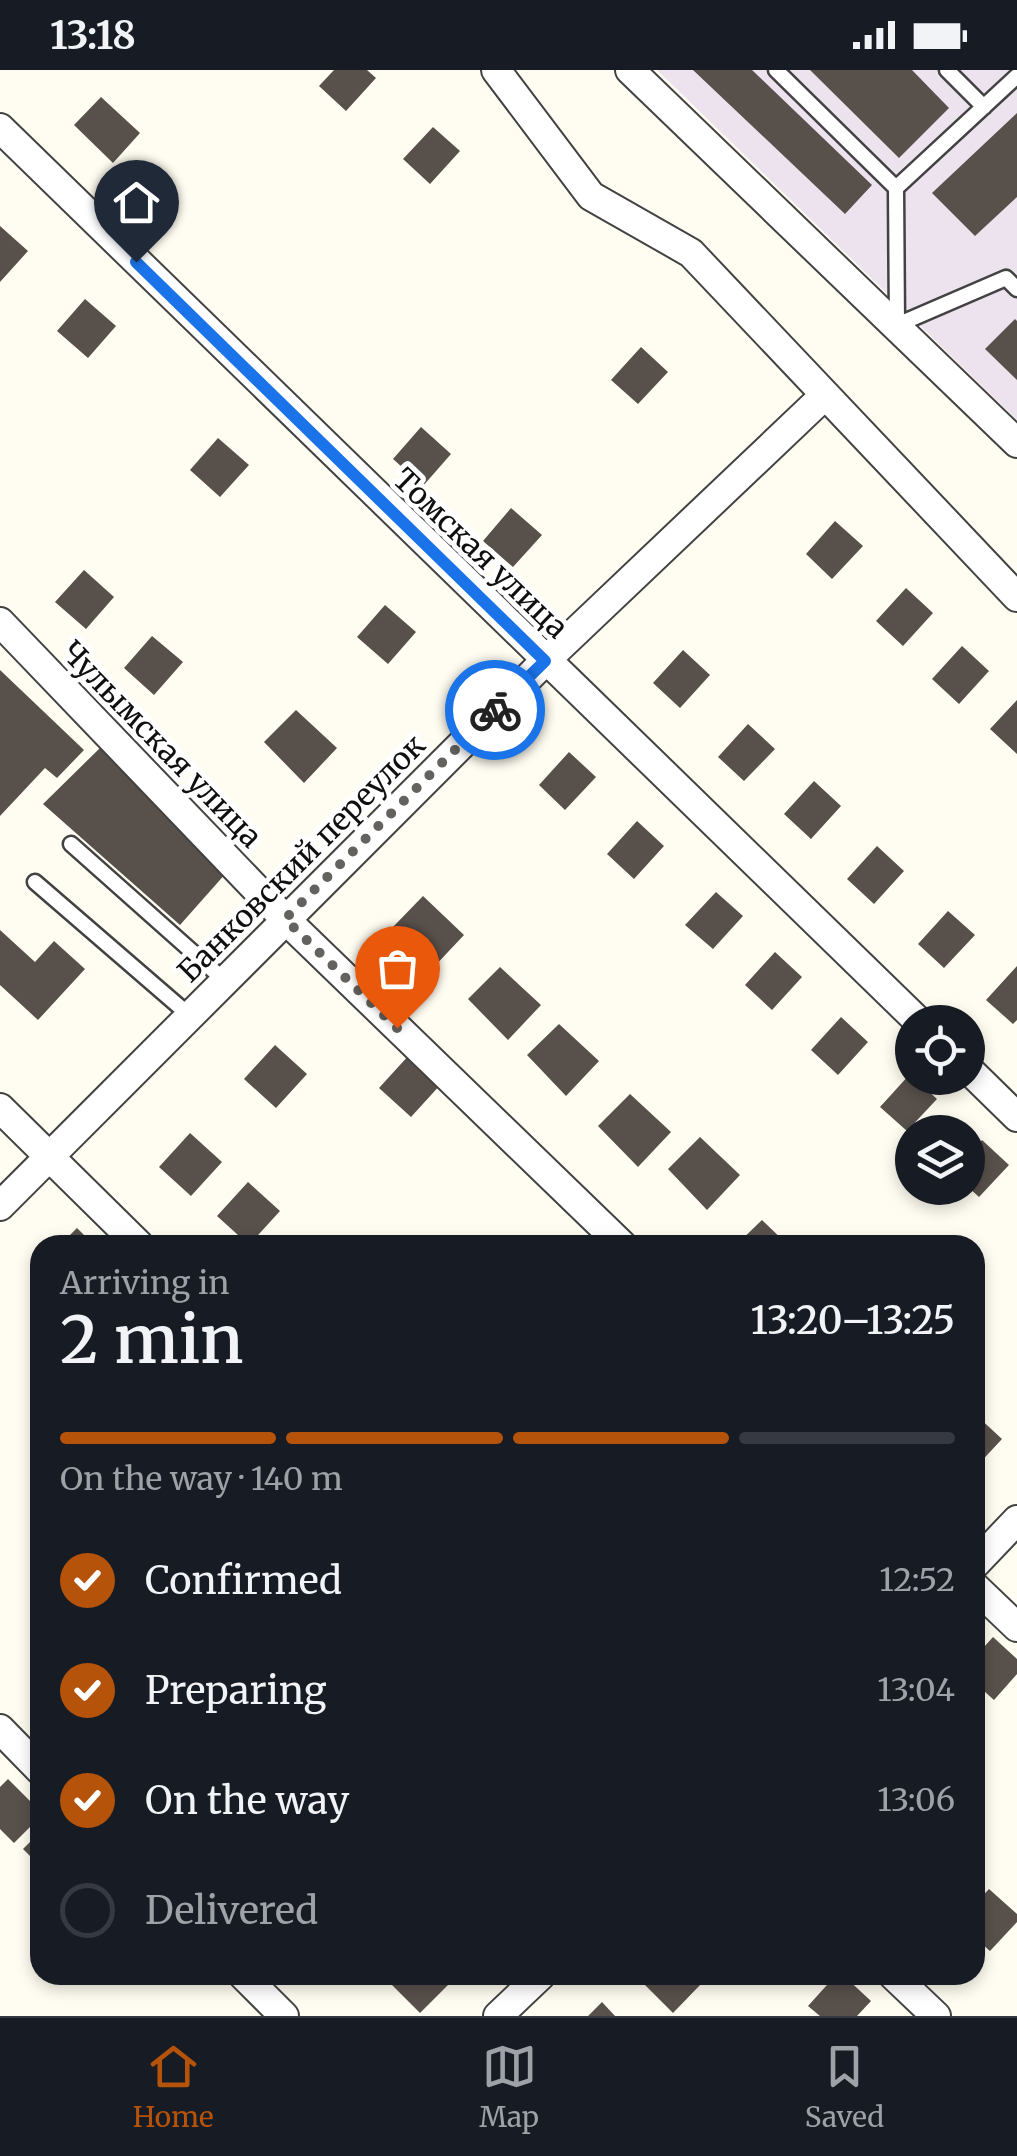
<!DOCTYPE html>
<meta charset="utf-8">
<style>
:root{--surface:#171b24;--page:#20242c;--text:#f1f3f6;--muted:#9ea1a6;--line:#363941;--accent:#b45309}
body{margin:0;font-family:Merriweather,serif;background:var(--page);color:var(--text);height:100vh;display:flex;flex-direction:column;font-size:38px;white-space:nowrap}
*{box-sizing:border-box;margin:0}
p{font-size:32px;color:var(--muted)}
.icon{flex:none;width:55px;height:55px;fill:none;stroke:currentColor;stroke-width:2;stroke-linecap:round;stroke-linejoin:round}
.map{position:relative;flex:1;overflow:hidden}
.sheet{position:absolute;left:30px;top:1165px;width:955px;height:750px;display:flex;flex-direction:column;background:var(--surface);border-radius:30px;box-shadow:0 5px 15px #0003}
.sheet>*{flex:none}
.controls{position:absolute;left:895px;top:935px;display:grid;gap:20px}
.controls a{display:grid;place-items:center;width:90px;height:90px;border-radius:50%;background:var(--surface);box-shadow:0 5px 15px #0003;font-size:50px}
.pin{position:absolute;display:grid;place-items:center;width:85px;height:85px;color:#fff;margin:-102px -42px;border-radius:50% 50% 50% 0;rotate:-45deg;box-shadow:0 0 10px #0007}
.pin .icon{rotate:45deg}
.courier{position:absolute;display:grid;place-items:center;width:100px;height:100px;margin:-50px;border:8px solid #1a73e8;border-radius:50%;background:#fff;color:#222;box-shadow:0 2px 12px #0007}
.head em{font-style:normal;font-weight:600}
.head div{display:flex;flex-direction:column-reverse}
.head{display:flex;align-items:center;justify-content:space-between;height:170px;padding:0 30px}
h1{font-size:65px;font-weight:600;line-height:75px}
.bar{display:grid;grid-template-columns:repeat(4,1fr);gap:15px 10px;align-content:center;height:120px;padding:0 30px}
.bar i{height:12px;border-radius:8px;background:var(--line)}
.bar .on{background:var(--accent)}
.bar p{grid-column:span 4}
ol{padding:0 30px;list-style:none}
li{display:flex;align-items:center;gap:30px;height:110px}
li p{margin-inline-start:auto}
li .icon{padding:10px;border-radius:50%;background:var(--accent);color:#fff;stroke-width:4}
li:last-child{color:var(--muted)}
li i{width:55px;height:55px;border:5px solid var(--line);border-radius:50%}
.status{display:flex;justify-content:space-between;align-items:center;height:70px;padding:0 50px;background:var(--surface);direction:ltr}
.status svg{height:28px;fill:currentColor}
.menu{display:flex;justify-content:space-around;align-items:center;height:140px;border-top:2px solid var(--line);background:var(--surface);font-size:28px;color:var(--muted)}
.menu a{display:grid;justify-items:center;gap:5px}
.menu .on{color:var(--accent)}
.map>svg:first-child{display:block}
.industrial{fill:#ede3ee}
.building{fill:#58504b}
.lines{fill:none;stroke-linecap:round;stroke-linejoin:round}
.service-casing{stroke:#424242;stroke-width:19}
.minor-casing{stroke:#424242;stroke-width:32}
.service{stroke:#fff;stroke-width:14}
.minor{stroke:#fff;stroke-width:28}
.done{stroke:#63625e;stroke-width:10;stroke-dasharray:0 18}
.route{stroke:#1a73e8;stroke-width:12}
.labels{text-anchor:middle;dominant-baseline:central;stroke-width:10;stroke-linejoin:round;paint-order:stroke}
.street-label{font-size:30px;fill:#0f0f0f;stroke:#fff}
</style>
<div class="status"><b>13:18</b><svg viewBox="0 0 49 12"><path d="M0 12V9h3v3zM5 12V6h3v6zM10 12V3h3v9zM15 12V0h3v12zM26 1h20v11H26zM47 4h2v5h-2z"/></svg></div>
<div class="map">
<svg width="1017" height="1946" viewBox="0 0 1017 1946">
<rect width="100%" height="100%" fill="#fffdf1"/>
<path class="industrial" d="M657 0H1017V350Z"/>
<path class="building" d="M334 0H367L376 8 346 41 319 16Z
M693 0H752L872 115 845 144Z
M810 0H912L949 38 899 88Z
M101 27 140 63 113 93 74 55Z
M1017 43V127L975 166 932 123Z
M433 57 460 81 430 114 403 89Z
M0 156 28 181 0 212Z
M85 229 116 256 88 288 57 261Z
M1015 249 1017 251V310L985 279Z
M641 277 668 302 638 334 611 310Z
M421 357 451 384 423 416 393 389Z
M218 368 249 395 220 427 190 400Z
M511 438 542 465 513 497 483 471Z
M835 451 863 476 832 509 806 484Z
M84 500 114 527 86 559 55 532Z
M906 518 933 543 903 576 876 551Z
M385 535 416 562 388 594 357 567Z
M152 566 183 592 154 625 124 598Z
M962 576 989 601 959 634 932 609Z
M683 580 710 605 680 638 653 613Z
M0 600 84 680 57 708 45 698 0 746Z
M1017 630V684L990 659Z
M296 640 337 678 304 713 264 672Z
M748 654 775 679 744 711 718 687Z
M100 678 227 802 180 855 43 734Z
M569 682 596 707 565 740 539 715Z
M814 711 841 736 811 769 784 744Z
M637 751 664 776 634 809 607 784Z
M877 776 904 801 874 834 847 809Z
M716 822 743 846 713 879 685 855Z
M423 826 464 865 431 900 392 858Z
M948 841 975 865 944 898 918 874Z
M0 860 35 892 54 871 85 899 38 950 0 915Z
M775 882 802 907 772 940 745 915Z
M1017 896V950L1013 954 986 930Z
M500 897 541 935 508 970 468 929Z
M841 947 868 972 838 1005 811 980Z
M559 954 599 991 566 1026 527 985Z
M275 975 307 1004 276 1038 244 1009Z
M410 984 442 1013 411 1047 379 1018Z
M910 1004 937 1029 907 1061 880 1037Z
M630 1024 671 1062 638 1097 598 1056Z
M190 1063 222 1092 191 1126 159 1097Z
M700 1067 740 1105 707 1140 668 1099Z
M982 1070 1009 1095 979 1127 968 1117V1086Z
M248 1112 280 1141 249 1175 217 1146Z
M762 1150 788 1175H736Z
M77 1158 94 1175H60Z
M975 1344 1002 1369 975 1398Z
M993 1567 1017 1589V1604L994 1630 975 1613V1587Z
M8 1709 40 1741V1747L14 1773 0 1759V1717Z
M40 1762V1796L23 1779Z
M989 1819 1017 1844V1852L990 1881 975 1868V1834Z
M388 1905H441L450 1913 420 1943 385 1908Z
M648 1905H694L702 1913 673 1943 642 1912Z
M836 1905H843L871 1931 857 1946H820L808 1936Z
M602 1932 615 1946H588Z"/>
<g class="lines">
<defs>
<path id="service" d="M776 0 896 118
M947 0 984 37
M1017 6 896 118 897 255 1006 208 1017 219
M71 774 224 910
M35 812 189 945"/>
<path id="minor" d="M496 0 591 126 691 183 1017 527
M630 0 1017 373
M0 58 919 952
M0 552 285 849 622 1175
M968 999 1017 1047
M0 1038 139 1175
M0 1136 545 591 825 325
M975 1494 1017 1450
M975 1517 1017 1557
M0 1659 40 1700
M243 1905 284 1946
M893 1905 936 1946
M498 1946 541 1905"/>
</defs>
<use href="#service" class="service-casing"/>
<use href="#minor" class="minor-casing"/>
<use href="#service" class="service"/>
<use href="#minor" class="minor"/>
</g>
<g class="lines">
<path class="done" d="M397 958 285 849 495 640"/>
<path class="route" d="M136 192 545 591 495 640"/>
</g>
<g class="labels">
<g class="street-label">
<text transform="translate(481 483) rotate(44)">Томская улица</text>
<text transform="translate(162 674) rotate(46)">Чулымская улица</text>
<text transform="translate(301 788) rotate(-45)">Банковский переулок</text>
</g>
</g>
</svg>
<div class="controls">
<a><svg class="icon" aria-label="locate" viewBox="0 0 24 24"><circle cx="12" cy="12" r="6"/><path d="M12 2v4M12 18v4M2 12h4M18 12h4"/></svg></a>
<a><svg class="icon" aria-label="layers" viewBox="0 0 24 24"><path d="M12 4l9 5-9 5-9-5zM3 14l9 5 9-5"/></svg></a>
</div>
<div class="pin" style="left:397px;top:958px;background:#ea580c"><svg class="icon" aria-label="bag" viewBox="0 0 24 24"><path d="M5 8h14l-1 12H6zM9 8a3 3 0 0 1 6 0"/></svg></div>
<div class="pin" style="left:136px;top:192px;background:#1f2937"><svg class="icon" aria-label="home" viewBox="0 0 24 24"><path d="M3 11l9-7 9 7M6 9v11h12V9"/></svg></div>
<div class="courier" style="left:495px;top:640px"><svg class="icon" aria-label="bike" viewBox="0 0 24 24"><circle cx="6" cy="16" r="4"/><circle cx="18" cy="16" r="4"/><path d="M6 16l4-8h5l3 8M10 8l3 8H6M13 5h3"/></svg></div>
<section class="sheet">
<div class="head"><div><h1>2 min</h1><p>Arriving in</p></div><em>13:20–13:25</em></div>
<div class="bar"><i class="on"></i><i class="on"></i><i class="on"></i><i></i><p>On the way · 140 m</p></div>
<ol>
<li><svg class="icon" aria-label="check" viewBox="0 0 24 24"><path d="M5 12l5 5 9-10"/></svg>Confirmed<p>12:52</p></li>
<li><svg class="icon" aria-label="check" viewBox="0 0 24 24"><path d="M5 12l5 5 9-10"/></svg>Preparing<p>13:04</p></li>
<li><svg class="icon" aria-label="check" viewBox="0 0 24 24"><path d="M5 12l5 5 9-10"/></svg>On the way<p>13:06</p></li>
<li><i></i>Delivered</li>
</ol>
</section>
</div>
<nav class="menu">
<a class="on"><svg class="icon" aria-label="home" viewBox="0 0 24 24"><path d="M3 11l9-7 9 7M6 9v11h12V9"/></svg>Home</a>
<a><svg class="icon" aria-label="map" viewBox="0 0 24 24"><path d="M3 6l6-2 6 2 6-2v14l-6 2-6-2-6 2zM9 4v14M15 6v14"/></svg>Map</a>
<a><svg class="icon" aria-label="saved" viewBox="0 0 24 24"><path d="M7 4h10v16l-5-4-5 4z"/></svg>Saved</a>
</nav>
